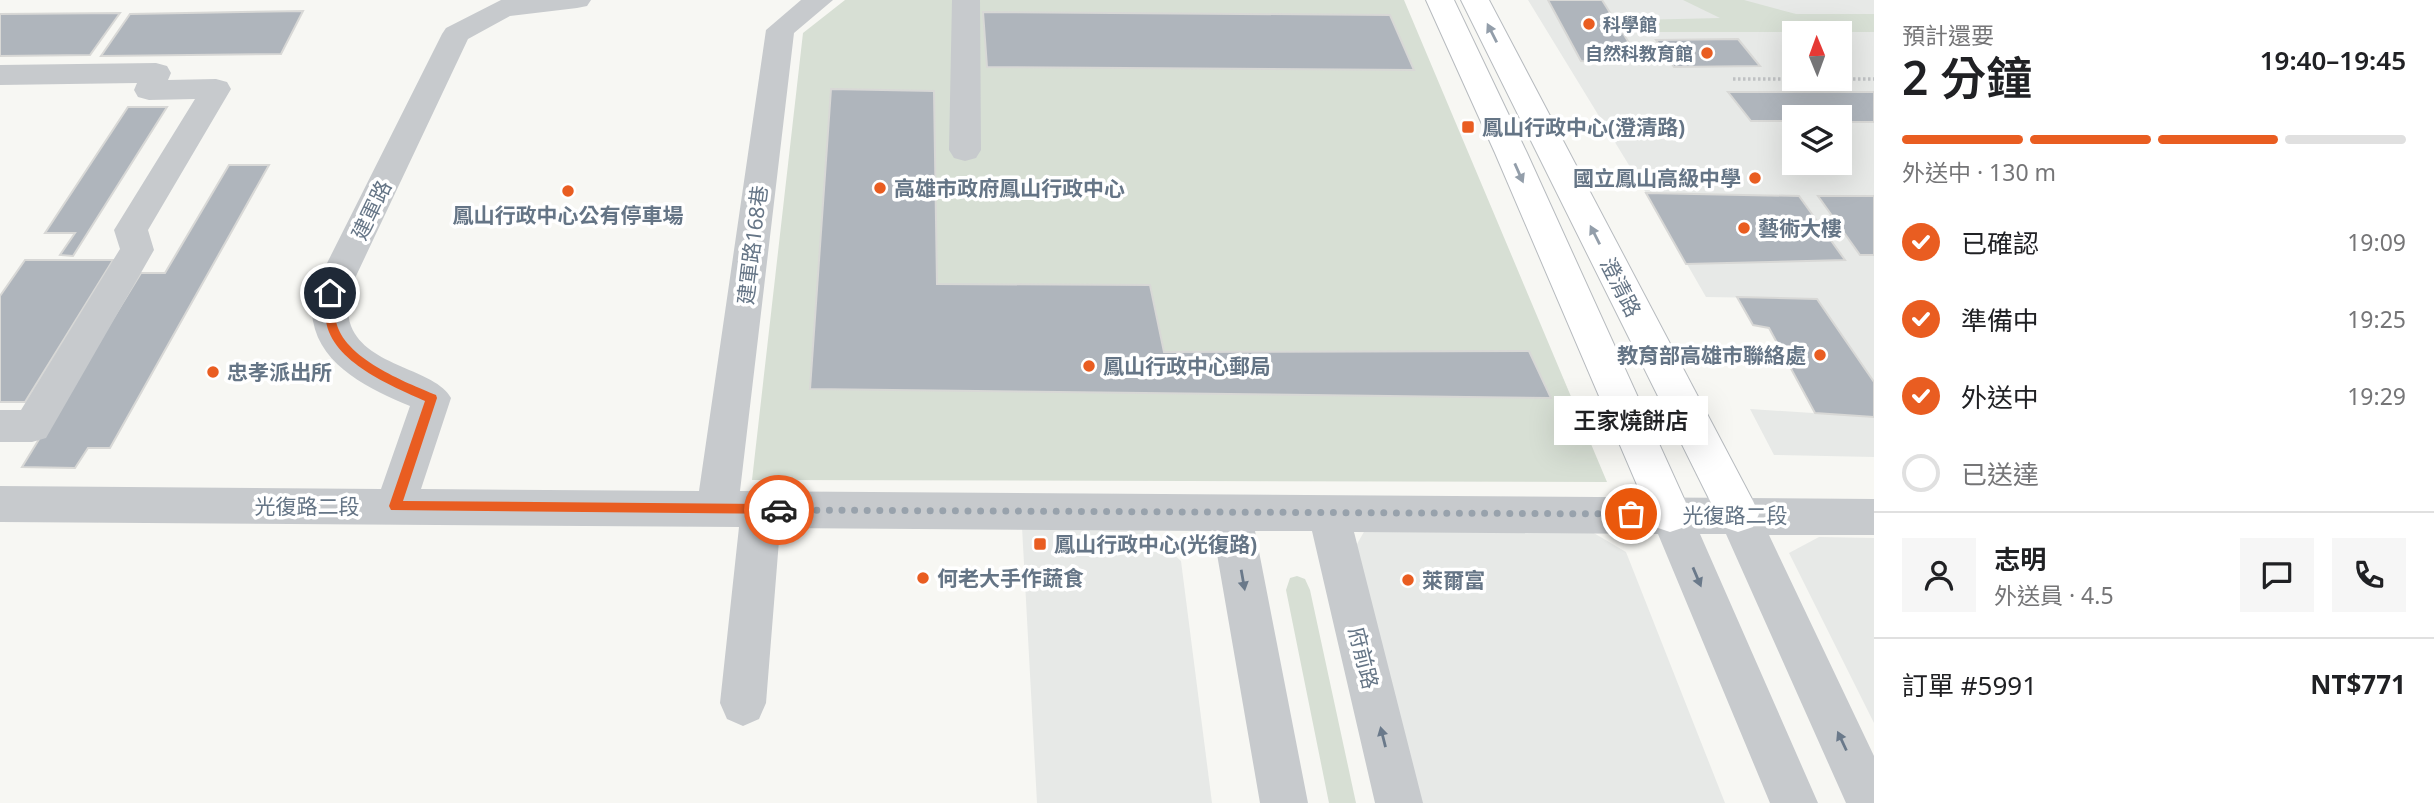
<!DOCTYPE html>
<html lang="zh-TW">
<meta charset="utf-8">
<style>
:root{--surface:#fff;--page:#f6f6f6;--text:#202124;--muted:#757577;--line:#e0e0e0;--accent:#e95d21}
body{margin:0;font-family:"Noto Sans","Noto Sans TC",sans-serif;background:var(--page);color:var(--text);height:100vh;display:flex;flex-direction:column;font-size:26px;white-space:nowrap}
*{box-sizing:border-box;margin:0}
p{font-size:23px;color:var(--muted)}
.icon{flex:none;width:38px;height:38px;fill:none;stroke:currentColor;stroke-width:2;stroke-linecap:round;stroke-linejoin:round}
.map{position:relative;flex:1;overflow:hidden}
.details{display:flex;flex-direction:column;background:var(--surface);width:560px}
.details>*{flex:none}
.needle{width:46px;rotate:359deg}
.controls{position:absolute;left:1782px;top:21px;display:grid;gap:14px}
.controls a{display:grid;place-items:center;width:70px;height:70px;border-radius:0px;background:var(--surface);box-shadow:0 7px 28px #0002;font-size:35px}
.pin{position:absolute;display:grid;place-items:center;width:60px;height:60px;color:#fff;margin:-30px;border:4px solid #fff;border-radius:50%;box-shadow:0 2px 7px #0007}
.courier{position:absolute;display:grid;place-items:center;width:70px;height:70px;margin:-35px;border:5px solid #e95d21;border-radius:50%;background:#fff;color:#222;box-shadow:0 2px 9px #0007}
.bubble{position:absolute;height:49px;border-radius:0px;background:var(--surface);box-shadow:0 7px 28px #0002;font-size:23px;font-weight:600;line-height:49px;text-align:center}
.head em{font-style:normal;font-weight:600}
.head div{display:flex;flex-direction:column-reverse}
.head{display:flex;align-items:center;justify-content:space-between;height:119px;padding:0 28px}
h1{font-size:46px;font-weight:600;line-height:52px}
.bar{display:grid;grid-template-columns:repeat(4,1fr);gap:10px 7px;align-content:center;height:84px;padding:0 28px}
.bar i{height:9px;border-radius:5px;background:var(--line)}
.bar .current{background:var(--accent)}
.bar p{grid-column:span 4}
.line{display:flex;align-items:center;gap:18px;padding:0 28px;border-top:2px solid var(--line)}
.line div{flex:1}
.round{display:grid;place-items:center;flex:none;width:74px;height:74px;border-radius:0px;background:var(--page)}
ol{padding:0 28px;list-style:none}
li{display:flex;align-items:center;gap:21px;height:77px}
li p{margin-inline-start:auto}
li .icon{padding:7px;border-radius:50%;background:var(--accent);color:#fff;stroke-width:4}
li:last-child{color:var(--muted)}
li i{width:38px;height:38px;border:4px solid var(--line);border-radius:50%}
main{display:flex;flex:1;min-height:0}
.map>svg:first-child{display:block}
.built{fill:#e7e9e7;fill-rule:evenodd}
.green{fill:#d7dfd4}
.building{fill:#afb5bc;stroke:#d8d8d6;stroke-width:2}
.lines{fill:none;stroke-linecap:round;stroke-linejoin:round}
.major-casing{stroke:#b7bbbf;stroke-width:2}
.path{stroke:#c0c2c4;stroke-width:3.5;stroke-dasharray:2.5 2.5;stroke-linecap:butt}
.minor{fill:#c7cacd;fill-rule:evenodd}
.major{fill:#fff;fill-rule:evenodd}
.oneway{fill:#939eaa}
.oneway2{fill:#6a798a}
.route{fill:#e95d21}
.done{stroke:#98a2ac;stroke-width:7;stroke-dasharray:0 12.6}
.poi-dot{fill:#e95d21;stroke:#fff;stroke-width:2.5}
.labels{text-anchor:middle;dominant-baseline:central;stroke-width:7;stroke-linejoin:round;paint-order:stroke}
.far-poi-label{font-size:18px;font-weight:bold;fill:#657586;stroke:#fff;text-anchor:start}
.poi-label{font-size:21px;font-weight:bold;fill:#657586;stroke:#fff;text-anchor:start}
.street-label{font-size:21px;fill:#657586;stroke:#fff}
</style>
<main>
<div class="map">
<svg width="1874" height="803" viewBox="0 0 1874 803">
<rect width="100%" height="100%" fill="#f7f7f3"/>
<path class="built" d="M1528 0H1874V382L1817 299 1706 297 1646 193ZM1794 33H1839V79H1794ZM1794 117H1839V163H1794Z
M1750 409 1874 417V457L1774 455Z
M1141 524 1181 561 1212 803H1037L1022 527Z
M1587 529 1626 552 1725 803H1420L1353 551 1365 530Z
M1819 537 1874 538V723L1789 553Z"/>
<path class="green" d="M845 0H1404L1607 482 752 480 803 33Z
M1683 0H1744L1796 14H1874V32H1648L1637 20 1720 18Z
M1297 576 1305 579 1310 590 1356 803H1329L1286 590 1290 578Z"/>
<path class="building" d="M1548 0H1602L1633 49 1615 50 1623 63 1581 61Z
M303 11 281 54 101 56 130 14Z
M983 12 1390 15 1414 70 987 67Z
M120 13 90 55 0 56V14Z
M1738 39 1760 66 1674 67 1656 40Z
M831 89 934 91 937 284 1150 285 1164 352 1529 351 1551 398 810 389Z
M1728 92H1874V122H1839V117H1794V121H1751Z
M128 107H167L73 256 60 255 75 233H45Z
M229 165H269L110 448H88L75 468 22 467 141 273H165Z
M1646 193 1799 196 1845 260 1686 264Z
M1818 196H1874V255H1860Z
M25 260H113L25 402H0V296Z
M1737 297 1817 299 1874 382V417L1815 413 1769 328 1753 325Z"/>
<g class="lines">
<defs>
<path id="major" d="M1426 0H1454L1527 153 1691 514 1685 527 1670 532 1655 527 1495 153Z
M1461 0H1489L1753 501 1759 514 1753 527 1738 532 1723 527Z"/>
</defs>
<use href="#major" class="major-casing"/>
<path class="path" d="M1733 79H1874"/>
<path class="minor" d="M501 0H591L587 6 577 8 510 16 468 39 348 293C349 304 347 316 351 326 367 367 436 369 451 398L421 489 699 491 766 30 801 0H833L794 33 740 491 1874 499V535H1769L1874 756V803H1846L1726 534H1700L1818 803H1770L1658 534 1354 532 1423 803H1375L1312 531H1255L1308 803H1260L1213 531 780 528 766 703 759 719 743 726 727 719 720 703 739 527 0 522V486L381 489 410 406C372 390 321 367 313 321 311 312 313 302 312 293L442 34 446 28Z
M952 0H980L981 150 976 158 965 161 954 158 949 150Z
M156 63 167 66 171 73 168 80 216 79 227 82 231 89 148 230 154 250 46 438 32 442H0V410H21L120 249 114 230 195 99 149 100 138 97 134 90 137 83 0 85V65Z"/>
<use href="#major" class="major"/>
</g>
<defs><path id="oneway-solid" d="M-6-.8H1V-3.2L6.5 0L1 3.2V.8H-6Z" transform="scale(1.75)"/></defs>
<g class="oneway">
<use href="#oneway-solid" transform="translate(1492 33) rotate(-117)"/>
<use href="#oneway-solid" transform="translate(1519 173) rotate(66)"/>
<use href="#oneway-solid" transform="translate(1595 235) rotate(-117)"/>
</g>
<g class="oneway2">
<use href="#oneway-solid" transform="translate(1697 577) rotate(67)"/>
<use href="#oneway-solid" transform="translate(1243 580) rotate(80)"/>
<use href="#oneway-solid" transform="translate(1383 737) rotate(-104)"/>
<use href="#oneway-solid" transform="translate(1842 741) rotate(-115)"/>
</g>
<path class="route" d="M330 289 336 293C336 302 335 313 336 321 343 358 405 382 436 395L437 398 403 501 779 504 784 506V514L391 510 389 506 425 401C392 386 332 362 326 321 324 312 325 302 325 293Z"/>
<g class="lines">
<path class="done" d="M779 510 1631 514"/>
</g>
<g class="poi-dot">
<circle cx="1589" cy="24" r="7"/>
<circle cx="1707" cy="53" r="7"/>
<rect x="1461" y="120" width="14" height="14" rx="3.5"/>
<circle cx="1755" cy="178" r="7"/>
<circle cx="880" cy="188" r="7"/>
<circle cx="568" cy="191" r="7"/>
<circle cx="1744" cy="228" r="7"/>
<circle cx="1820" cy="355" r="7"/>
<circle cx="1089" cy="366" r="7"/>
<circle cx="213" cy="372" r="7"/>
<rect x="1033" y="537" width="14" height="14" rx="3.5"/>
<circle cx="923" cy="578" r="7"/>
<circle cx="1408" cy="580" r="7"/>
</g>
<g class="labels">
<g class="far-poi-label">
<text x="1603" y="24">科學館</text>
<text x="1693" y="53" text-anchor="end">自然科教育館</text>
</g>
<g class="poi-label">
<text x="1482" y="127">鳳山行政中心(澄清路)</text>
<text x="1741" y="178" text-anchor="end">國立鳳山高級中學</text>
<text x="894" y="188">高雄市政府鳳山行政中心</text>
<text x="568" y="215" text-anchor="middle">鳳山行政中心公有停車場</text>
<text x="1758" y="228">藝術大樓</text>
<text x="1806" y="355" text-anchor="end">教育部高雄市聯絡處</text>
<text x="1103" y="366">鳳山行政中心郵局</text>
<text x="227" y="372">忠孝派出所</text>
<text x="1054" y="544">鳳山行政中心(光復路)</text>
<text x="937" y="578">何老大手作蔬食</text>
<text x="1422" y="580">萊爾富</text>
</g>
<g class="street-label">
<text transform="translate(371 210) rotate(-64)">建軍路</text>
<text transform="translate(752 245) rotate(-83)">建軍路168巷</text>
<text transform="translate(1621 287) rotate(63)">澄清路</text>
<text x="307" y="506">光復路二段</text>
<text x="1735" y="515">光復路二段</text>
<text transform="translate(1364 658) rotate(76)">府前路</text>
</g>
</g>
</svg>
<div class="controls">
<a><svg class="needle" viewBox="-14 -14 28 28"><path d="M0-13l5 13h-10z" fill="#e53935"/><path d="M0 13l5-13h-10z" fill="#757577"/></svg></a>
<a><svg class="icon" aria-label="layers" viewBox="0 0 24 24"><path d="M12 4l9 5-9 5-9-5zM3 14l9 5 9-5"/></svg></a>
</div>
<div class="pin" style="left:1631px;top:514px;background:#ea580c"><svg class="icon" aria-label="bag" viewBox="0 0 24 24"><path d="M5 8h14l-1 12H6zM9 8a3 3 0 0 1 6 0"/></svg></div>
<div class="pin" style="left:330px;top:293px;background:#1f2937"><svg class="icon" aria-label="home" viewBox="0 0 24 24"><path d="M3 11l9-7 9 7M6 9v11h12V9"/></svg></div>
<div class="courier" style="left:779px;top:510px"><svg class="icon" aria-label="car" viewBox="0 0 24 24"><path d="M5 17H2v-5l4-1 3-4h7l3 4 3 1v5h-3M9 17h6M6 11h13"/><circle cx="7" cy="17" r="2"/><circle cx="17" cy="17" r="2"/></svg></div>
<div class="bubble" style="left:1554px;top:396px;width:154px">王家燒餅店</div>
</div>
<section class="details">
<div class="head"><div><h1>2 分鐘</h1><p>預計還要</p></div><em>19:40–19:45</em></div>
<div class="bar"><i class="current"></i><i class="current"></i><i class="current"></i><i></i><p>外送中 · 130 m</p></div>
<ol>
<li><svg class="icon" aria-label="check" viewBox="0 0 24 24"><path d="M5 12l5 5 9-10"/></svg>已確認<p>19:09</p></li>
<li><svg class="icon" aria-label="check" viewBox="0 0 24 24"><path d="M5 12l5 5 9-10"/></svg>準備中<p>19:25</p></li>
<li><svg class="icon" aria-label="check" viewBox="0 0 24 24"><path d="M5 12l5 5 9-10"/></svg>外送中<p>19:29</p></li>
<li><i></i>已送達</li>
</ol>
<div class="line" style="height:126px"><a class="round"><svg class="icon" aria-label="person" viewBox="0 0 24 24"><circle cx="12" cy="8" r="4"/><path d="M4 21q1-7 8-7t8 7"/></svg></a><div><b>志明</b><p>外送員 · 4.5</p></div><a class="round"><svg class="icon" aria-label="chat" viewBox="0 0 24 24"><path d="M4 5h16v11H9l-5 4z"/></svg></a><a class="round"><svg class="icon" aria-label="phone" viewBox="0 0 24 24"><path d="M5 4h4l2 5-3 2q2 4 5 5l2-3 5 2v4C11 20 4 13 5 4z"/></svg></a></div>
<div class="line" style="height:91px"><div>訂單 #5991</div><b>NT$771</b></div>
</section>
</main>
